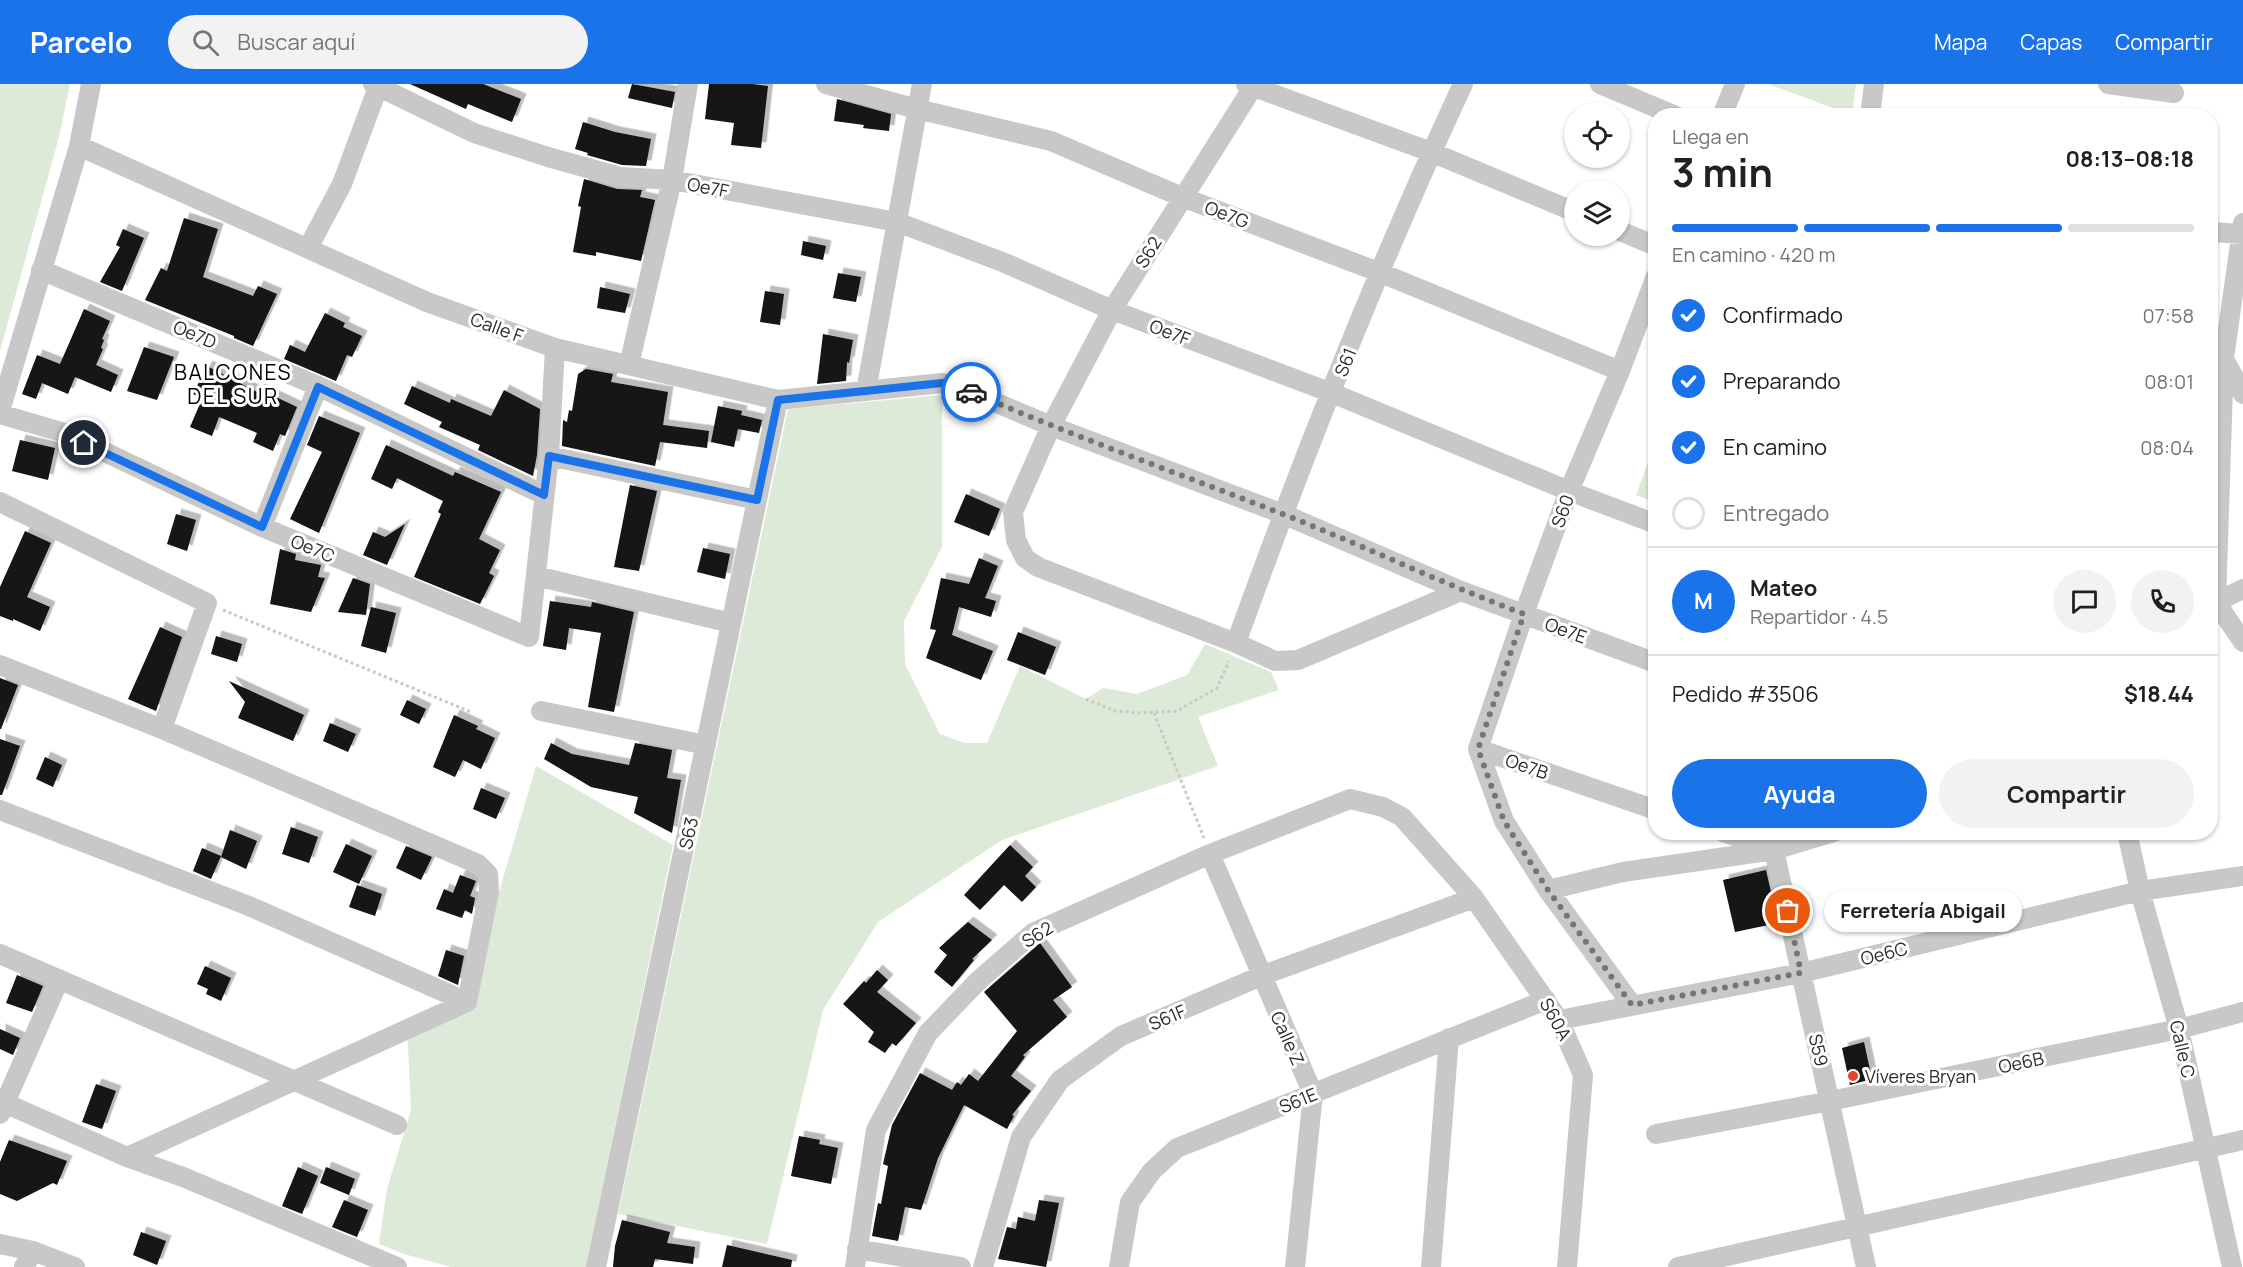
<!DOCTYPE html>
<html lang="es">
<meta charset="utf-8">
<style>
:root{--surface:#fff;--page:#f2f2f2;--text:#202124;--muted:#757577;--line:#e0e0e0;--accent:#1a73e8}
body{margin:0;font-family:Manrope,sans-serif;background:var(--page);color:var(--text);height:100vh;display:flex;flex-direction:column;font-size:22px;white-space:nowrap}
*{box-sizing:border-box;margin:0}
p{font-size:20px;color:var(--muted)}
.icon{flex:none;width:33px;height:33px;fill:none;stroke:currentColor;stroke-width:2;stroke-linecap:round;stroke-linejoin:round}
.map{position:relative;flex:1;overflow:hidden}
.side{position:absolute;left:1648px;top:24px;width:570px;height:732px;display:flex;flex-direction:column;background:var(--surface);border-radius:24px;box-shadow:0 2px 4px #0004}
.side>*{flex:none}
.buttons{position:absolute;left:1564px;top:18px;display:grid;gap:12px}
.buttons a{display:grid;place-items:center;width:66px;height:66px;border-radius:50%;background:var(--surface);box-shadow:0 2px 4px #0004;font-size:30px}
.pin{position:absolute;display:grid;place-items:center;width:51px;height:51px;color:#fff;margin:-26px;border:3px solid #fff;border-radius:50%;box-shadow:0 2px 6px #0007}
.courier{position:absolute;display:grid;place-items:center;width:60px;height:60px;margin:-30px;border:4px solid #1a73e8;border-radius:50%;background:#fff;color:#222;box-shadow:0 2px 8px #0007}
.bubble{position:absolute;height:42px;border-radius:21px;background:var(--surface);box-shadow:0 2px 4px #0004;font-size:20px;font-weight:700;line-height:42px;text-align:center}
.head em{font-style:normal;font-weight:700}
.head div{display:flex;flex-direction:column-reverse}
.head{display:flex;align-items:center;justify-content:space-between;height:102px;padding:0 24px}
h1{font-size:39px;font-weight:700;line-height:45px}
.bar{display:grid;grid-template-columns:repeat(4,1fr);gap:9px 6px;align-content:center;height:72px;padding:0 24px}
.bar i{height:8px;border-radius:4px;background:var(--line)}
.bar .on{background:var(--accent)}
.bar p{grid-column:span 4}
.line{display:flex;align-items:center;gap:15px;padding:0 24px;border-top:2px solid var(--line)}
.line div{flex:1}
.round{display:grid;place-items:center;flex:none;width:63px;height:63px;border-radius:32px;background:var(--page)}
ol{padding:0 24px;list-style:none}
li{display:flex;align-items:center;gap:18px;height:66px}
li p{margin-inline-start:auto}
li .icon{padding:6px;border-radius:50%;background:var(--accent);color:#fff;stroke-width:4}
li:last-child{color:var(--muted)}
li i{width:33px;height:33px;border:3px solid var(--line);border-radius:50%}
.primary-button{display:flex;gap:12px;margin-top:auto;padding:12px 24px}
.primary-button a{flex:1;height:69px;border-radius:36px;background:var(--accent);color:#fff;font-size:24px;font-weight:700;line-height:69px;text-align:center}
.primary-button a+a{background:var(--page);color:var(--text)}
header{display:flex;align-items:center;gap:36px;box-sizing:border-box;height:84px;padding:0 30px;background:var(--accent);color:#fff}
header strong{font-size:28px}
nav{display:flex;gap:33px;margin-inline-start:auto;font-size:21px}
.search{width:420px;height:54px;background:var(--page);display:flex;align-items:center;gap:15px;box-sizing:border-box;padding:0 21px;border-radius:33px;color:var(--muted);font-size:22px}
.map>svg:first-child{display:block}
.green{fill:#deead8}
.building{fill:#121212;filter:url(#shadow)}
.lines{fill:none;stroke-linecap:round;stroke-linejoin:round}
.path{stroke:#c8c8c8;stroke-width:3;stroke-dasharray:3 3;stroke-linecap:butt}
.minor{stroke:#c8c8c8;stroke-width:20}
.done{stroke:#757575;stroke-width:6;stroke-dasharray:0 10.8}
.route{stroke:#1a73e8;stroke-width:8}
.poi-dot{fill:#e74529;stroke:#fff;stroke-width:2}
.labels{text-anchor:middle;dominant-baseline:central;stroke-width:6;stroke-linejoin:round;paint-order:stroke}
.street-label{font-size:18px;fill:#2b2b2b;stroke:#fff}
.poi-label{font-size:18px;fill:#2b2b2b;stroke:#fff;text-anchor:start}
.quarter-label{font-size:21px;letter-spacing:1.5px;fill:#000;stroke:#fff}
</style>
<header>
<strong>Parcelo</strong>
<div class="search"><svg class="icon" aria-label="search" viewBox="0 0 24 24"><circle cx="10" cy="10" r="6"/><path d="M15 15l6 6"/></svg>Buscar aquí</div>
<nav><a>Mapa</a><a>Capas</a><a>Compartir</a></nav>
</header>
<div class="map">
<svg width="2243" height="1183" viewBox="0 0 2243 1183">
<defs>
<filter id="shadow"><feDropShadow dx="5.5" dy="-5.5" stdDeviation="0" flood-color="#0004"/></filter>
</defs>
<rect width="100%" height="100%" fill="#fff"/>
<path class="green" d="M0 0H70L59 53 0 267Z
M1768 0H1856L1852 31Z
M942 311V463L904 537 905 580 940 650 965 659H987L1020 582 1086 615 1103 604 1137 610 1187 591 1205 560 1271 588 1279 606 1198 633 1218 682 1002 756 878 838 823 926 767 1160 618 1130 788 325Z
M1656 357V419L1636 411Z
M536 682 673 761 586 1183H451L404 1170 379 1160 387 1105 411 1026 407 944 467 917Z"/>
<path class="building" d="M410 0H483L521 15 512 38 468 20 466 25Z
M632 0 675 8 672 24 628 14Z
M709 0H752L768 2 761 64 731 61 734 39 705 35Z
M837 15 891 30 889 47 863 44 864 41 834 37Z
M583 38 615 48 651 55 646 82 622 81 587 71 588 69 575 65Z
M584 95 617 105 642 106 640 113 655 116 641 177 596 168V172L573 168 581 123 578 122Z
M184 134 218 145 203 193 253 212 258 202 277 210 253 262 234 254V252L145 216 161 184 167 187Z
M123 145 144 154 122 207 100 198 120 163 116 161Z
M803 157 826 162 823 176 801 171Z
M838 189 861 193 856 218 833 214Z
M600 203 630 210 625 229 597 224Z
M765 207 784 210 780 241 760 238Z
M84 225 110 237 102 255 104 256 101 264 103 265 96 281 118 291 111 308 75 293 68 310 42 299 36 315 22 310 37 271 60 280Z
M325 229 345 239 343 243 362 252 352 273 347 271 336 297 284 275 290 261 305 268Z
M823 250 853 256 849 279 847 278 846 297 817 300Z
M144 263 174 273 157 316 127 307Z
M207 282 257 308 259 305 297 323 285 352 280 350 273 367 253 358 257 349 219 333 212 352 190 343 202 315 193 310Z
M586 285 613 290 611 298 668 308 663 341 709 347 707 364 660 358 655 382 562 362 563 336 567 338 569 326 572 327 578 290Z
M412 302 450 319 451 315 491 332 504 306 540 325 537 371 533 392 478 366 480 361 439 343 442 338 404 320Z
M718 322 742 327 741 331 762 336 759 349 738 345 734 363 711 358Z
M319 332 360 349 319 449 290 435 322 368 307 361Z
M20 356 55 364 48 396 12 387Z
M386 361 453 392 455 388 501 408 479 455 500 466 489 489 494 492 480 520 414 493 441 430 438 428 443 417 397 394 392 405 371 395Z
M630 401 657 407 639 487 614 483Z
M966 410 1000 425 989 452 954 438Z
M176 430 196 436 187 467 167 460Z
M405 440 387 481 363 471 373 448 385 453Z
M25 447 51 459 27 513 50 523 40 547 13 535V537L0 532V503Z
M703 464 730 470 725 495 697 488Z
M280 465 296 470 295 476 321 481 318 493 325 494 311 528 270 520Z
M979 474 998 482 985 514 996 517 991 533 959 523 952 551 993 567 981 596 926 574 936 546 930 545 941 494 969 500Z
M353 494 370 500 366 531 338 528Z
M550 517 591 523 592 518 634 528 614 628 588 623 601 549 569 544 566 566 543 562Z
M371 523 396 529 386 569 361 562Z
M160 543 182 553 156 627 128 615Z
M1018 548 1056 563 1045 591 1007 576Z
M216 552 242 560 237 578 211 570Z
M0 594 18 601 1 645H0Z
M229 597 304 631 293 657 238 634 245 618Z
M407 616 426 625 419 640 400 631Z
M454 631 478 642 476 645 495 654 481 685 463 676 455 693 433 683Z
M330 639 356 650 348 668 323 657Z
M0 655 20 662 2 711H0Z
M551 659 572 670 629 681 635 659 672 666 667 694 681 696 672 749 634 729 638 713 591 703 544 675Z
M45 673 62 681 53 703 36 695Z
M481 704 505 714 496 735 473 725Z
M291 743 318 753 309 779 282 770Z
M230 746 257 757 246 785 221 773Z
M346 760 372 772 359 800 333 788Z
M1010 761 1033 783 1025 792 1036 803 1022 818 1004 801 980 826 964 811Z
M406 762 432 773 421 796 396 784Z
M202 764 221 772 211 795 193 787Z
M1766 786 1778 839 1735 848 1723 796Z
M460 791 476 797 470 812 475 814 472 830 465 826 462 834 436 825 444 805 453 809Z
M357 801 382 810 375 832 349 823Z
M968 838 992 856 972 875 974 876 952 903 934 888 947 871 939 864Z
M1040 859 1072 903 1053 916 1067 933 1023 971 1025 973 1011 992 1031 1007 1012 1031 1014 1032 1007 1045 964 1021 938 1074 921 1126 905 1123 898 1157 872 1152 878 1119 881 1120 888 1082 883 1080 892 1041 920 989 952 1006 957 998 961 1001 969 990 978 997 1017 947 984 908Z
M446 866 464 872 458 901 438 892Z
M205 882 231 894 221 917 206 910 208 905 197 900Z
M877 886 888 896 877 908 916 939 896 962 892 959 885 969 868 958 874 948 843 920 864 897 866 899Z
M17 891 43 902 32 928 6 919Z
M0 945 20 954 13 971 0 965Z
M1864 958 1872 995 1850 1001 1842 964Z
M96 1000 116 1007 102 1045 82 1038Z
M799 1052 820 1056 819 1060 838 1064 831 1100 791 1092Z
M9 1056 67 1077 57 1101 53 1099 17 1117 0 1110V1078Z
M298 1083 318 1092 302 1130 282 1122Z
M326 1083 355 1095 349 1111 320 1099Z
M344 1116 368 1126 357 1153 332 1143Z
M1039 1116 1059 1119 1046 1183 998 1175 1007 1143 1016 1145 1018 1133 1035 1137Z
M622 1136 670 1148 667 1159 695 1163 693 1180 655 1175 653 1183H613L615 1162Z
M141 1148 166 1157 157 1181 133 1171Z
M727 1161 792 1176 791 1183H722Z"/>
<g class="lines">
<path class="path" d="M223 526 471 628
M1086 615 1115 627 1141 629 1177 627 1217 604 1229 577
M1154 629 1204 754"/>
<path class="minor" d="M373 0 474 49 548 73 620 93 672 96 897 138 1005 179 1112 226 1332 309 1569 407 1656 440
M826 0 917 25 1051 57 1182 113 1381 189 1620 287
M1246 0 1431 68 1575 128
M1255 0 1112 226 1051 342 1013 428 1016 456 1025 474 1038 483 1236 559 1275 577 1298 576 1461 507
M1600 0 1676 32
M2108 0 2174 9
M1722 32 1735 0
M1870 32 1874 0
M79 62 427 218 555 264 778 316 942 299 959 303 1051 342 1283 430 1461 507 1656 579
M2243 139 2224 274 2216 518 2243 558
M1620 147 1656 162
M2211 148 2243 150
M308 164 342 100 378 3
M41 186 318 302 544 411
M2225 277 2243 310
M629 281 672 96 688 0
M866 307 922 0
M0 327 79 62 91 0
M0 330 65 349 262 443 529 553 549 372 555 264
M549 372 757 416
M0 418 207 519 162 645
M262 443 318 302
M536 492 731 539
M2211 519 2216 518 2243 505
M1236 559C1304 370 1378 182 1463 0
M0 581 162 645 478 780 488 790 489 808 467 918
M541 627 706 661
M1478 665 1524 530 1569 407 1620 287 1656 192
M1478 665 1504 737 1548 806 1632 921
M1478 665 1656 726
M0 726 249 822 467 918
M1723 748 1769 764
M1776 748 1774 766 1866 1183
M2127 748 2140 807 2179 945 2232 1183
M1210 770 1313 1010 1295 1183
M1548 806 1623 788 1774 766 1834 748
M0 870 397 1041
M1559 936 1801 889 2140 807 2243 792
M0 1017 127 1073 183 1093 397 1183
M0 1030 59 896
M1656 1050 1830 1017 2179 945 2243 928
M127 1073 467 918
M0 1160 33 1167 75 1183
M857 1165 961 1183
M24 1183 33 1167
M596 1183 778 316
M855 1183 876 1046 928 949 979 896 1033 849 1210 770 1350 715 1383 723 1402 733 1474 814 1559 936 1583 991 1567 1183
M983 1183 1021 1053 1060 996 1121 952 1261 892 1474 814
M1119 1183 1130 1118 1152 1087 1177 1064 1546 916
M1431 1183 1449 954
M1678 1183 2243 1056"/>
</g>
<g class="lines">
<path class="done" d="M971 308C1073 352 1177 389 1280 429 1362 461 1441 499 1524 530L1478 665 1504 737 1548 806 1632 921 1801 889 1788 827"/>
<path class="route" d="M84 359 262 443 318 303 544 411 549 372 757 416 778 316 942 299 960 303 971 308"/>
</g>
<circle class="poi-dot" cx="1853" cy="992" r="6"/>
<g class="labels">
<g class="street-label">
<text transform="translate(708 103) rotate(11)">Oe7F</text>
<text transform="translate(1227 130) rotate(21)">Oe7G</text>
<text transform="translate(1148 168) rotate(-58)">S62</text>
<text transform="translate(497 243) rotate(20)">Calle F</text>
<text transform="translate(1170 248) rotate(21)">Oe7F</text>
<text transform="translate(195 250) rotate(23)">Oe7D</text>
<text transform="translate(1345 278) rotate(-68)">S61</text>
<text transform="translate(1562 427) rotate(-70)">S60</text>
<text transform="translate(313 464) rotate(22)">Oe7C</text>
<text transform="translate(1566 546) rotate(20)">Oe7E</text>
<text transform="translate(1527 682) rotate(19)">Oe7B</text>
<text transform="translate(688 749) rotate(-78)">S63</text>
<text transform="translate(1037 850) rotate(-32)">S62</text>
<text transform="translate(1884 869) rotate(-14)">Oe6C</text>
<text transform="translate(1167 933) rotate(-23)">S61F</text>
<text transform="translate(1556 935) rotate(61)">S60A</text>
<text transform="translate(1288 954) rotate(66)">Calle Z</text>
<text transform="translate(2183 965) rotate(77)">Calle C</text>
<text transform="translate(1819 966) rotate(77)">S59</text>
<text transform="translate(2021 978) rotate(-12)">Oe6B</text>
<text transform="translate(1298 1016) rotate(-22)">S61E</text>
</g>
<g class="poi-label">
<text x="1865" y="992">Víveres Bryan</text>
</g>
<g class="quarter-label">
<text x="233" y="288">BALCONES<tspan x="233" dy="24">DEL SUR</tspan></text>
</g>
</g>
</svg>
<div class="buttons">
<a><svg class="icon" aria-label="locate" viewBox="0 0 24 24"><circle cx="12" cy="12" r="6"/><path d="M12 2v4M12 18v4M2 12h4M18 12h4"/></svg></a>
<a><svg class="icon" aria-label="layers" viewBox="0 0 24 24"><path d="M12 4l9 5-9 5-9-5zM3 14l9 5 9-5"/></svg></a>
</div>
<div class="pin" style="left:1788px;top:827px;background:#ea580c"><svg class="icon" aria-label="bag" viewBox="0 0 24 24"><path d="M5 8h14l-1 12H6zM9 8a3 3 0 0 1 6 0"/></svg></div>
<div class="pin" style="left:84px;top:359px;background:#1f2937"><svg class="icon" aria-label="home" viewBox="0 0 24 24"><path d="M3 11l9-7 9 7M6 9v11h12V9"/></svg></div>
<div class="courier" style="left:971px;top:308px"><svg class="icon" aria-label="car" viewBox="0 0 24 24"><path d="M5 17H2v-5l4-1 3-4h7l3 4 3 1v5h-3M9 17h6M6 11h13"/><circle cx="7" cy="17" r="2"/><circle cx="17" cy="17" r="2"/></svg></div>
<div class="bubble" style="left:1824px;top:806px;width:198px">Ferretería Abigail</div>
<section class="side">
<div class="head"><div><h1>3 min</h1><p>Llega en</p></div><em>08:13–08:18</em></div>
<div class="bar"><i class="on"></i><i class="on"></i><i class="on"></i><i></i><p>En camino · 420 m</p></div>
<ol>
<li><svg class="icon" aria-label="check" viewBox="0 0 24 24"><path d="M5 12l5 5 9-10"/></svg>Confirmado<p>07:58</p></li>
<li><svg class="icon" aria-label="check" viewBox="0 0 24 24"><path d="M5 12l5 5 9-10"/></svg>Preparando<p>08:01</p></li>
<li><svg class="icon" aria-label="check" viewBox="0 0 24 24"><path d="M5 12l5 5 9-10"/></svg>En camino<p>08:04</p></li>
<li><i></i>Entregado</li>
</ol>
<div class="line" style="height:108px"><b class="round" style="background:var(--accent);color:#fff">M</b><div><b>Mateo</b><p>Repartidor · 4.5</p></div><a class="round"><svg class="icon" aria-label="chat" viewBox="0 0 24 24"><path d="M4 5h16v11H9l-5 4z"/></svg></a><a class="round"><svg class="icon" aria-label="phone" viewBox="0 0 24 24"><path d="M5 4h4l2 5-3 2q2 4 5 5l2-3 5 2v4C11 20 4 13 5 4z"/></svg></a></div>
<div class="line" style="height:78px"><div>Pedido #3506</div><b>$18.44</b></div>
<div class="primary-button"><a>Ayuda</a><a>Compartir</a></div>
</section>
</div>
